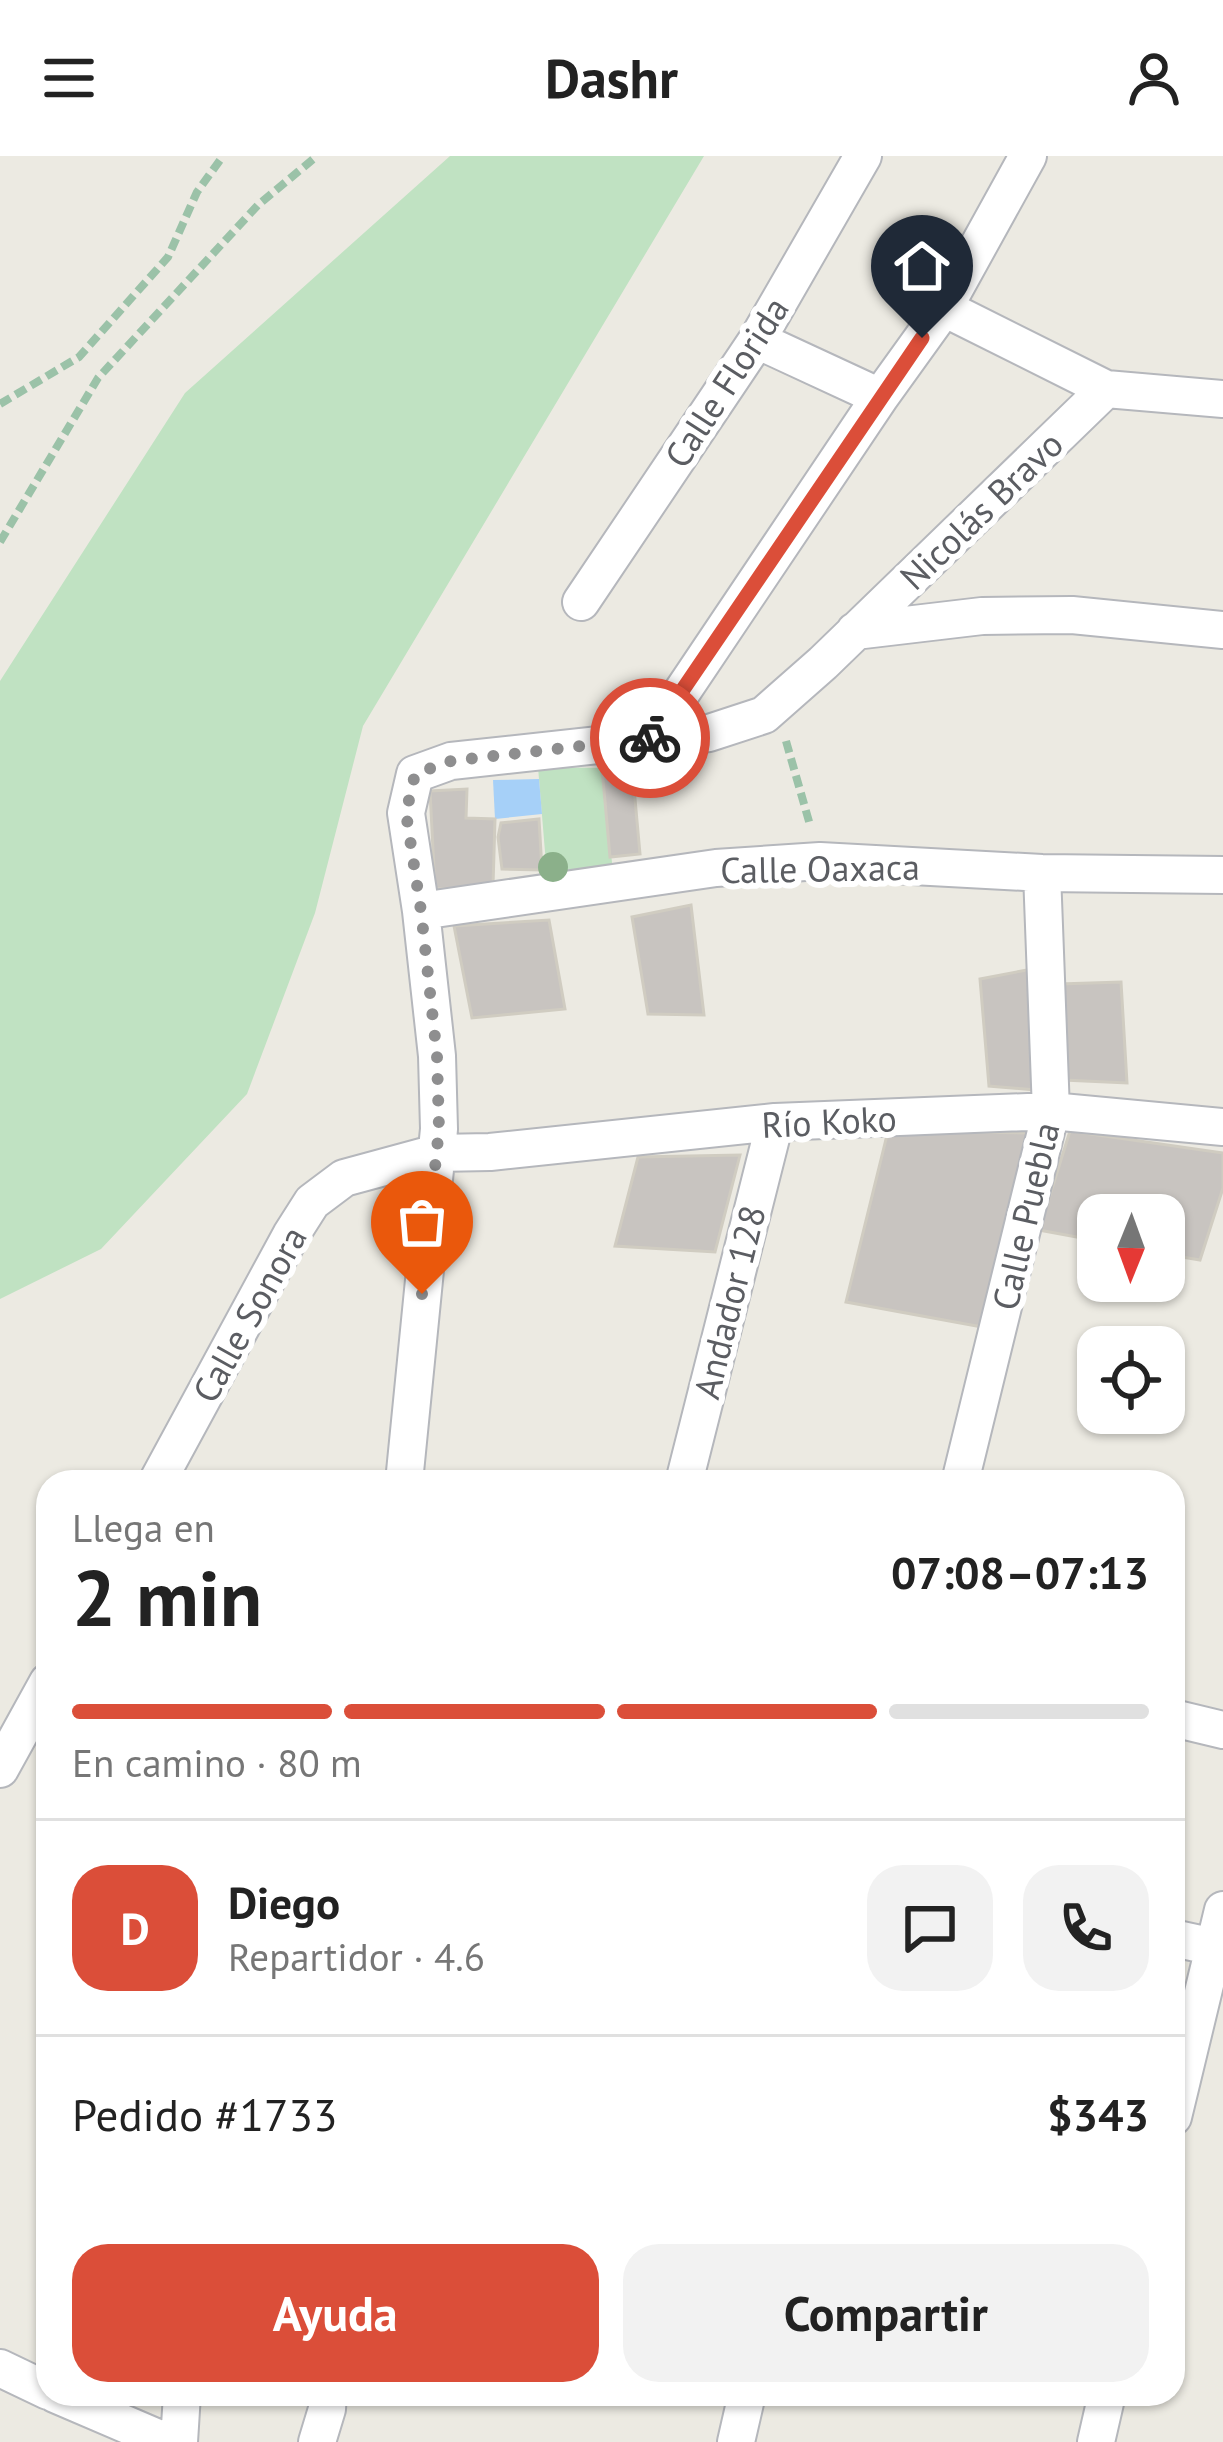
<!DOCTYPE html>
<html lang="es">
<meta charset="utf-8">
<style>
:root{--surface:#fff;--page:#f2f2f2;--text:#222;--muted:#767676;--line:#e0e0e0;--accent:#db4e39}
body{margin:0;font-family:"PT Sans",sans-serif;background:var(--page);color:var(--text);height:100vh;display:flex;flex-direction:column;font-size:45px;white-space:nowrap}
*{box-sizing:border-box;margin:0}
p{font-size:39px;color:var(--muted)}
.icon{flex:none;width:66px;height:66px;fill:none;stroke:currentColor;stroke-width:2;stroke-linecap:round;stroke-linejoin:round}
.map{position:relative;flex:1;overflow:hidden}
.panel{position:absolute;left:36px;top:1314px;width:1149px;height:936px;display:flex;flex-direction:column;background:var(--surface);border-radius:36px;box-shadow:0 3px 9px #0004}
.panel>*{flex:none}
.needle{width:78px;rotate:181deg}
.buttons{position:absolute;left:1077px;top:1038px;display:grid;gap:24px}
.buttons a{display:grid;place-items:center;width:108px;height:108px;border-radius:24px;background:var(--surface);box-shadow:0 3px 9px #0004;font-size:60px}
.pin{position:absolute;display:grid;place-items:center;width:102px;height:102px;color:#fff;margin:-123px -51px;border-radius:50% 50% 50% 0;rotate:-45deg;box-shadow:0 0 12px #0007}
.pin .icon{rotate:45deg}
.courier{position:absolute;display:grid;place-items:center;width:120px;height:120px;margin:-60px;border:9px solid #db4e39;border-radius:50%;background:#fff;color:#222;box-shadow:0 3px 15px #0007}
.headline em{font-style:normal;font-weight:800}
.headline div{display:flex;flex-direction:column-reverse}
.headline{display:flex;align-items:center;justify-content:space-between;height:204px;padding:0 36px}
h1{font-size:78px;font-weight:800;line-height:90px}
.bar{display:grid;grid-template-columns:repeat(4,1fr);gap:18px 12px;align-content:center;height:144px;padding:0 36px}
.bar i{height:15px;border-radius:9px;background:var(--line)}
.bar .on{background:var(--accent)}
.bar p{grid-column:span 4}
.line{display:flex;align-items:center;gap:30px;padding:0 36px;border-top:3px solid var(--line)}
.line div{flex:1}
.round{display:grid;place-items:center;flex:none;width:126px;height:126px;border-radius:36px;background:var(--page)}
.cta{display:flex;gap:24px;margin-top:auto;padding:24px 36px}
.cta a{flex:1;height:138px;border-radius:36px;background:var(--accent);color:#fff;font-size:48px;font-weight:800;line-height:138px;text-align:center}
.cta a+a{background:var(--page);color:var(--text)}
header{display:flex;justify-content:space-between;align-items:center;height:156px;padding:0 36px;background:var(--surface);font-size:54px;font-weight:800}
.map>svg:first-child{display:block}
.green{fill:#c0e2c2}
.water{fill:#a6d0f8}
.building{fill:#c8c4c0;stroke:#d0ccc1;stroke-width:3}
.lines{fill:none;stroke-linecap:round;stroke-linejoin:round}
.street-casing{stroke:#b5b7bc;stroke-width:40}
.path{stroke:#9bc2a8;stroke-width:8;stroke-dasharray:12 6;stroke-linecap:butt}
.street{stroke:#fff;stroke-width:36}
.tree{fill:#8bb08a}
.done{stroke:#8e8e8f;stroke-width:12;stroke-dasharray:0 21.6}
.route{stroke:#db4e39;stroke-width:15}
.labels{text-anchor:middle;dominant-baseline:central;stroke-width:12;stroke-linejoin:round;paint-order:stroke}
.street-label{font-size:36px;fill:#5b5d62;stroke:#fff}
</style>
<header><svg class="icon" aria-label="menu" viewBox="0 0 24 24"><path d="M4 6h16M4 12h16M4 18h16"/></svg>Dashr<svg class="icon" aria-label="person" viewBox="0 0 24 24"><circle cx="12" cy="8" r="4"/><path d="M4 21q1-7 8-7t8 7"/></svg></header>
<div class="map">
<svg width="1223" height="2286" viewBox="0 0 1223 2286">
<rect width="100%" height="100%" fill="#eceae2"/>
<path class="green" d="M450 0H704L363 570 315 757 247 938 101 1093 0 1143V525L185 237Z
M538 611 602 612 613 716 547 720Z"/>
<path class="water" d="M539 623 542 658 495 663 493 624Z"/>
<path class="building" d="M632 610 640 698 610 701 602 612Z
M467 633 466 662 495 663 493 730 435 733 430 635Z
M539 663 542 714 502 713 498 681 501 667Z
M691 749 704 859 648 858 632 761Z
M549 764 565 853 472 862 454 770Z
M1032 813 1036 934 989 930 980 823Z
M1121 826 1127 927 1064 924 1060 828Z
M888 975 1029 977 982 1171 846 1146Z
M1070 975 1223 997V1032L1200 1104 1164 1098V1059H1098V1085L1039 1074Z
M740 999 715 1096 615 1090 638 1001Z"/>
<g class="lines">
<defs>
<path id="street" d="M944 152 1106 233 1223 243
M757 184 880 241
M581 446 757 184 863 0
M855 475 982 460 1072 459 1223 474
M651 582 880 241 944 152 1028 0
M421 755 716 712 820 705 1042 717 1223 719
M157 1326 291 1079 312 1046 344 1022 436 997 490 996 775 966 1051 955 1223 971
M404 1326 439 973 437 900 421 755 406 657 415 618 451 605 709 577 764 559 823 507 1106 233
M684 1326 775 966
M960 1326 1051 955 1042 717
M1173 1562 1223 1574
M0 1613 48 1526
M1173 1782 1223 1793
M1173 1961 1223 1754
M0 2212 48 2235
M55 2238 167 2286
M179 2286 182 2238
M317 2286 327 2253 328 2238
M736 2286 747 2238
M1096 2286 1107 2238"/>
</defs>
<use href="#street" class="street-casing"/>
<path class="path" d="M0 248 79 201 168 101 197 36 223 0
M0 386 98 222 258 49 317 0
M786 585 810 669"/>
<use href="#street" class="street"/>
</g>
<circle class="tree" cx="553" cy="711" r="15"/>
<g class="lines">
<path class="done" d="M422 1138 439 973 437 900 421 755 406 657 415 618 451 605 650 582"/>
<path class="route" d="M650 582 922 182"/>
</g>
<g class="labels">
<g class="street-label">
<text transform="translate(726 226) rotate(-57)">Calle Florida</text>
<text transform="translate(981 354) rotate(-44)">Nicolás Bravo</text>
<text transform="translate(820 712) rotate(-1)">Calle Oaxaca</text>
<text transform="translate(829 965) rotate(-3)">Río Koko</text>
<text transform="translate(1025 1060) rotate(-77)">Calle Puebla</text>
<text transform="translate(729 1146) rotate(-76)">Andador 128</text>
<text transform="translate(249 1158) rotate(-61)">Calle Sonora</text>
</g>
</g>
</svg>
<div class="buttons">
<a><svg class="needle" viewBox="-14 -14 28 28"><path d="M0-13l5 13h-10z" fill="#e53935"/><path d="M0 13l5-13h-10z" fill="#767676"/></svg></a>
<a><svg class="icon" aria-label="locate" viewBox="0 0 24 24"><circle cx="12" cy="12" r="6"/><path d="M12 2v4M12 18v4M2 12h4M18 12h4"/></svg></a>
</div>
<div class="pin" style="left:422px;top:1138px;background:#ea580c"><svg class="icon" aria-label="bag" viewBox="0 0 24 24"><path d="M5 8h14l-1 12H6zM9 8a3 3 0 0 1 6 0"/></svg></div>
<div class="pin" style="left:922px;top:182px;background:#1f2937"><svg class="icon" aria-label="home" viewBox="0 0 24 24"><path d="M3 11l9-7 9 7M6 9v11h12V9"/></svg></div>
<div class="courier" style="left:650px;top:582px"><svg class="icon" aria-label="bike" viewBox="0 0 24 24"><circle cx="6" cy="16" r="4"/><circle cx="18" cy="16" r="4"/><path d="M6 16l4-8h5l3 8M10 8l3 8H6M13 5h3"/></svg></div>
<section class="panel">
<div class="headline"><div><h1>2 min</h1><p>Llega en</p></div><em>07:08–07:13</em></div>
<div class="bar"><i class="on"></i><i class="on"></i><i class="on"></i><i></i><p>En camino · 80 m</p></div>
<div class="line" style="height:216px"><b class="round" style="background:var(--accent);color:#fff">D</b><div><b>Diego</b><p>Repartidor · 4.6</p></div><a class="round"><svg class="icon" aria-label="chat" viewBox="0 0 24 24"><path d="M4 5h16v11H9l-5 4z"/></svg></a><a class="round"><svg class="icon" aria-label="phone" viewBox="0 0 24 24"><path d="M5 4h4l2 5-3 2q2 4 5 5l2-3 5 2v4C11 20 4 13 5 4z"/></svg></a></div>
<div class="line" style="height:156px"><div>Pedido #1733</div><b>$343</b></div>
<div class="cta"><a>Ayuda</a><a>Compartir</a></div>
</section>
</div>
